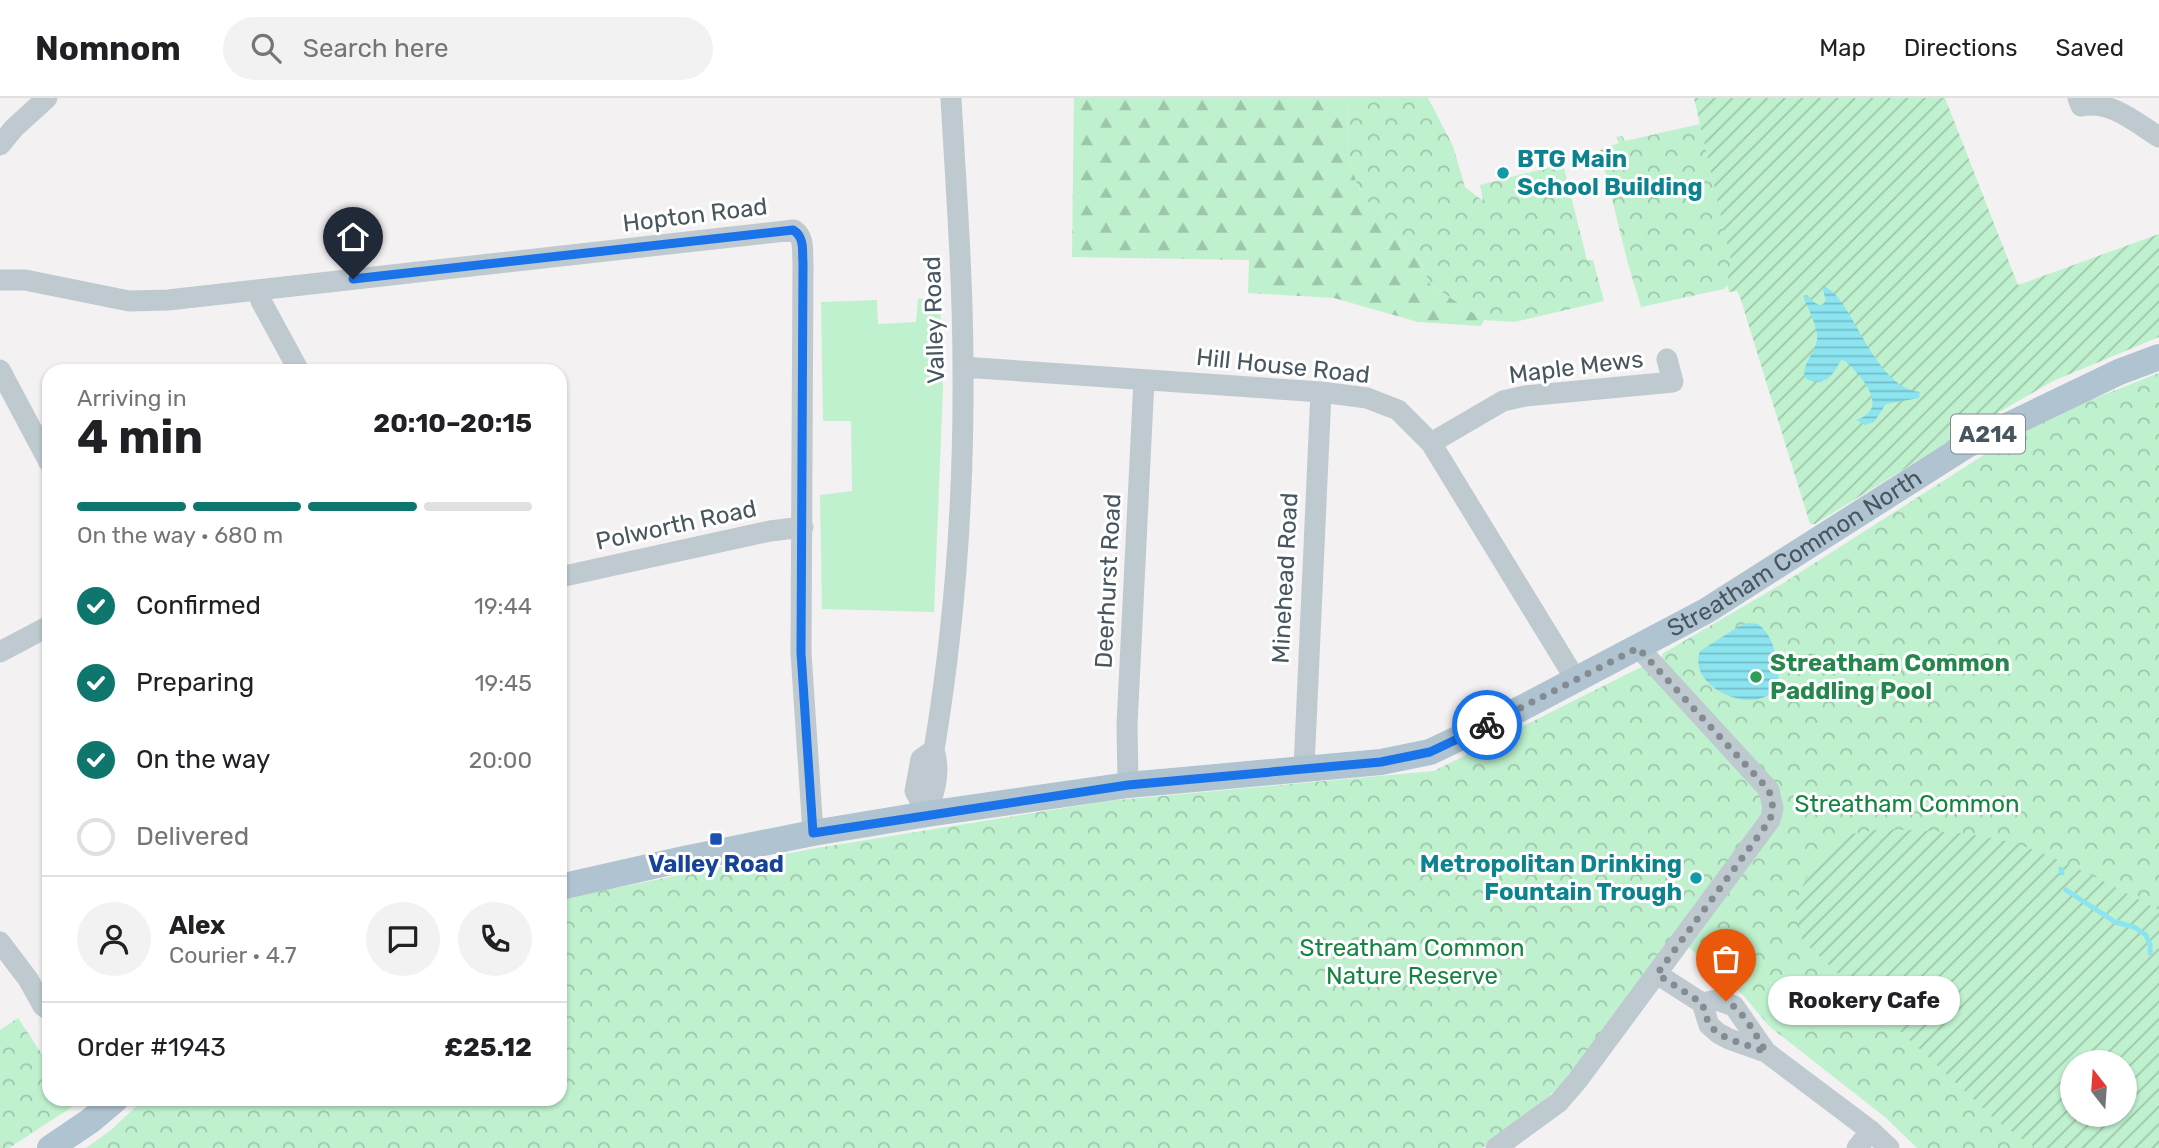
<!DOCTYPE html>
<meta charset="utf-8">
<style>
:root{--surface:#fff;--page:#f2f2f2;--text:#202124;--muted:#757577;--line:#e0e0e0;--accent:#0f766e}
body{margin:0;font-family:Rubik,sans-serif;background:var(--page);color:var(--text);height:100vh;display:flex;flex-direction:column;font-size:26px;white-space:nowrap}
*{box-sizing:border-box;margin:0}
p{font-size:23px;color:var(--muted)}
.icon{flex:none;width:38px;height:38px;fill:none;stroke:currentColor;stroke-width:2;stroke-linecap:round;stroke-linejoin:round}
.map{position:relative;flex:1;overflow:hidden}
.side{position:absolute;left:42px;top:266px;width:525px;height:742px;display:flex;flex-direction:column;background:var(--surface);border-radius:21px;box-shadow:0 2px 5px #0004}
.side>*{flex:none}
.needle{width:46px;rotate:343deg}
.fabs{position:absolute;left:2060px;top:952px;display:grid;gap:14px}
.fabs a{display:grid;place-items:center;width:77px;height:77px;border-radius:50%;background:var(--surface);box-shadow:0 2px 5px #0004;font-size:35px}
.pin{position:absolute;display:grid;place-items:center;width:60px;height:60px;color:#fff;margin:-72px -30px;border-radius:50% 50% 50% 0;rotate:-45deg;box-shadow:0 0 7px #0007}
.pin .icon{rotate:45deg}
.courier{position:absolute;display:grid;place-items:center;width:70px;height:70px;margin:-35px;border:5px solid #1a73e8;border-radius:50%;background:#fff;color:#222;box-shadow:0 2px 9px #0007}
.bubble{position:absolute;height:49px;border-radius:24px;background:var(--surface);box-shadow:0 2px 5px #0004;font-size:23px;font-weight:700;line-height:49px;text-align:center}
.head em{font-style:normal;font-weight:700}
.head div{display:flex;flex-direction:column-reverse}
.head{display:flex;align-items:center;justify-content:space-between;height:119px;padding:0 35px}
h1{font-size:46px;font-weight:700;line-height:52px}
.bar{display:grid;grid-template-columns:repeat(4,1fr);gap:10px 7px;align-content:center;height:84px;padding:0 35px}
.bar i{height:9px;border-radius:5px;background:var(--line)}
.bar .active{background:var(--accent)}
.bar p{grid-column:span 4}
.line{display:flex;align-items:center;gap:18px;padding:0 35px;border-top:2px solid var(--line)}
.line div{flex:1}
.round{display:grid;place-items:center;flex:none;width:74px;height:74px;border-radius:37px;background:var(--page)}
ol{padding:0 35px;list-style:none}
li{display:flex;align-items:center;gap:21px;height:77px}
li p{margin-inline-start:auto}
li .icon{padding:7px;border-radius:50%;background:var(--accent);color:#fff;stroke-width:4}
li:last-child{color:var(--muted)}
li i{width:38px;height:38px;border:4px solid var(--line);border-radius:50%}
header{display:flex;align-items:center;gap:42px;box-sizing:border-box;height:98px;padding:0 35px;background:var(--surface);border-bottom:2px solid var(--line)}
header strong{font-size:33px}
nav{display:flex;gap:38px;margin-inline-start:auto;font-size:24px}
.search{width:490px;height:63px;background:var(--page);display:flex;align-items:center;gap:18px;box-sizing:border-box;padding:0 24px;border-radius:38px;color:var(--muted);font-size:26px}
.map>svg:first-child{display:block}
.grass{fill:#bff1ce}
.forest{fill:url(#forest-firs)}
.park{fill:url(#park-crowns);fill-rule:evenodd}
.garden{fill:url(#garden-furrows);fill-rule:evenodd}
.water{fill:url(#water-rules)}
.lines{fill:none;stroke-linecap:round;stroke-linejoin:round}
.stream{stroke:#8be4ef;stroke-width:5}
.minor{stroke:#becad0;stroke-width:21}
.major{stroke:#b0c3d0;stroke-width:26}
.done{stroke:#848c92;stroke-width:7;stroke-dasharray:0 12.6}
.route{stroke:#1a73e8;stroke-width:9}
.culture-dot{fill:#0f9aa8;stroke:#fff;stroke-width:2.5}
.leisure-dot{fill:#2e9e5b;stroke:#fff;stroke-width:2.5}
.transit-dot{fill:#1a4fb4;stroke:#fff;stroke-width:2.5}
.labels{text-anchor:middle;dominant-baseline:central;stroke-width:6;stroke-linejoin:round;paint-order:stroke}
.shield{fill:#fff;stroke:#7f898f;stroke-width:2}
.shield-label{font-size:23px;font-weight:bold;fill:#48565f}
.culture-label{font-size:24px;font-weight:bold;fill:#0d838f;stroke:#fff;text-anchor:start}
.street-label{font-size:24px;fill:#48565f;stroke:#fff}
.leisure-label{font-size:24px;font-weight:bold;fill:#27864d;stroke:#fff;text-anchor:start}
.park-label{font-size:24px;fill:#158442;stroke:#fff}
.transit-label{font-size:24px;font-weight:bold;fill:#164399;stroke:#fff}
</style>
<header>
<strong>Nomnom</strong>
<div class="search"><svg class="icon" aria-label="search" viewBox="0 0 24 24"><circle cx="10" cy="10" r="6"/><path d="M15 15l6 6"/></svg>Search here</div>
<nav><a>Map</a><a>Directions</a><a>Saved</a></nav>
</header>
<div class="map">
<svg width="2159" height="1050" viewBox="0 0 2159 1050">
<defs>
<pattern id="forest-firs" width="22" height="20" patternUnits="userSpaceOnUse" patternTransform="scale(1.75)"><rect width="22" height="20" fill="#bff1ce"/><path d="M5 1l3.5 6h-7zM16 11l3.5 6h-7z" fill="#9dc6aa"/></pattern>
<pattern id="park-crowns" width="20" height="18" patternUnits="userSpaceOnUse" patternTransform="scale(1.75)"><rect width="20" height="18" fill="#bff1ce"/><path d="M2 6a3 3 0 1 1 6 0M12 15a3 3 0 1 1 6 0" fill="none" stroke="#9dc6aa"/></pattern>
<pattern id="garden-furrows" width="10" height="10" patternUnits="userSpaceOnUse" patternTransform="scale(1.75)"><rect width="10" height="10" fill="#bff1ce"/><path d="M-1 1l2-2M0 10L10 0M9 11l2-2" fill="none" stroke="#9dc6aa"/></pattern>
<pattern id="water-rules" width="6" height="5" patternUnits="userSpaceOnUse" patternTransform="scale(1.75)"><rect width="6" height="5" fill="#8be4ef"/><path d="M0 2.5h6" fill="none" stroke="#74bcc5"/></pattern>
</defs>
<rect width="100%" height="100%" fill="#f3f1f1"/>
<path class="grass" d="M940 198 943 290 934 514 822 511 820 397 852 393 851 323H823L821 204 877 202 878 226 916 224 918 201Z"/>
<path class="forest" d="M1074 0H1348L1347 55 1358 89 1380 120 1419 161 1430 186 1484 222 1481 228 1418 224 1334 200 1248 195 1249 162 1072 159Z"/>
<path class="park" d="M1348 0H1428L1453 48 1465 89 1483 103 1480 87 1563 66 1587 162H1593L1604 203 1514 224 1484 222 1430 186 1419 161 1380 120 1358 89 1347 55Z
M1700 26 1732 163 1729 185 1724 191 1641 209 1627 162 1600 52 1619 45 1616 39 1622 38 1625 43Z
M2159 275V1050H1917L1886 1020 1769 928 1743 897 1677 839 1569 980 1520 1023 1482 1050H86L111 1032 144 1001H560V801L811 751 1107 703 1434 673 1663 558 1662 556 1785 484 2037 323ZM2072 964H2124V1017H2072Z
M18 920 49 967V1001H71L75 1007 9 1050H0V932Z"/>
<path class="garden" d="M1694 0H1945L2018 187 2159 136V239L2053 283 1964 334 1815 426H1810L1740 199 1737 193 1729 194 1727 186 1731 162Z
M1881 731C1929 733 1981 733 2026 749 2072 765 2116 790 2159 812V1050H2035L1997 1023 1802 842 1795 806 1814 762 1846 737ZM2124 964V1017H2072V964Z"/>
<path class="water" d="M1822 188C1851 193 1871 289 1920 294L1919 300 1886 306 1874 324 1865 327 1856 322C1891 311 1862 278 1845 263L1841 262C1833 278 1823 291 1805 280 1801 265 1815 257 1817 242 1818 228 1808 211 1803 198L1807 197 1815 205 1822 208 1826 203Z
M1749 525 1758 526C1771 536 1774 549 1777 564 1792 630 1683 599 1700 553L1741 527Z"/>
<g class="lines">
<path class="stream" d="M2061 771 2062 775
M2066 792 2115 824 2134 829 2146 837 2150 847V855"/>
<path class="minor" d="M2078 0 2081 8C2111 2 2135 24 2159 39
M0 47 14 30 47 0
M0 182H25L129 203 168 202 794 132C805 139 802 153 803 165L801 555 813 735
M260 193 261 203 299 273
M963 269 1321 294 1367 300 1398 312 1431 345 1576 582
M0 272 49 364
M1431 345 1503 303 1525 298 1673 284 1667 261
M560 479 770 433 803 429
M0 554 49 528
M1304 670 1321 294
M1128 687 1127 627 1144 282
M927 716C934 695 941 674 934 652 955 526 964 399 963 271 963 181 956 90 951 0
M927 716 915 693 921 661 934 652
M0 844 28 881 43 908 49 912
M1657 876 1702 905 1709 927 1718 935 1729 941 1766 954
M1702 905 1717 902 1734 908 1766 954 1871 1033 1889 1050
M1496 1050 1559 1004 1577 983 1770 722 1773 710 1769 692 1638 549
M1857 1050 1871 1033"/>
<g class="major">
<path id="s1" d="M560 789 684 761 813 735 927 716 1128 687 1381 664 1430 654 1520 611 1706 513 1967 347 2119 274 2159 259"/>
<path d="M50 1050 90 1023 116 1001"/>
</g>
</g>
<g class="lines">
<path class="done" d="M1487 627 1638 550 1769 692 1773 710 1770 722 1657 876 1702 905 1709 927 1718 935 1729 941 1766 954C1755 936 1744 913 1726 903"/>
<path class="route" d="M353 181 793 132C805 139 802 153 803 165L801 555 813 735 1128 687 1381 664 1430 654 1487 627"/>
</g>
<g class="culture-dot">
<circle cx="1503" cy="75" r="7"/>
<circle cx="1696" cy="780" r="7"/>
</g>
<circle class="leisure-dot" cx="1756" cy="579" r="7"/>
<rect class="transit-dot" x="709" y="734" width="14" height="14" rx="3.5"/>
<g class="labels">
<rect class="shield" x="1951" y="316.5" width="74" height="39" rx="5"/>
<g class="shield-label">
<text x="1988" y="336">A214</text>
</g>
<g class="culture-label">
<text x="1517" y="61">BTG Main<tspan x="1517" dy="28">School Building</tspan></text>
<text x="1682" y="766" text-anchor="end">Metropolitan Drinking<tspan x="1682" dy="28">Fountain Trough</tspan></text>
</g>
<g class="street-label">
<text transform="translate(695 117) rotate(-7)">Hopton Road</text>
<text transform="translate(934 222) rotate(-92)">Valley Road</text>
<text transform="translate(1283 268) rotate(6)">Hill House Road</text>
<text transform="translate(1576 269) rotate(-7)">Maple Mews</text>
<text transform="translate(676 427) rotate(-12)">Polworth Road</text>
<text stroke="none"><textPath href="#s1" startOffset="1297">Streatham Common North</textPath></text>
<text transform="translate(1285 480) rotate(-87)">Minehead Road</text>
<text transform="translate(1108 483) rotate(-87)">Deerhurst Road</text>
</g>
<g class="leisure-label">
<text x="1770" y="565">Streatham Common<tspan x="1770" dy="28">Paddling Pool</tspan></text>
</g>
<g class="park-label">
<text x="1907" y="706">Streatham Common</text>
<text x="1412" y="850">Streatham Common<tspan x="1412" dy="28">Nature Reserve</tspan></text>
</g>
<g class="transit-label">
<text x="716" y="766">Valley Road</text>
</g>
</g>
</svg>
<div class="fabs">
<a><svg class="needle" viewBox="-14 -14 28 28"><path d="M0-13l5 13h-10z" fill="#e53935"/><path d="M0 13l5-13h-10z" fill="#757577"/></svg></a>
</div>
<div class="pin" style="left:1726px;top:903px;background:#ea580c"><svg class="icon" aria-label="bag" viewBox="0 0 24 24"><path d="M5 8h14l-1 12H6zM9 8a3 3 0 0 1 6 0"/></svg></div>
<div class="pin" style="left:353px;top:181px;background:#1f2937"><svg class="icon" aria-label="home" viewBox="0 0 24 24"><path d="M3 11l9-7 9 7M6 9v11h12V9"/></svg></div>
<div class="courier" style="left:1487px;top:627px"><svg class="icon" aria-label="bike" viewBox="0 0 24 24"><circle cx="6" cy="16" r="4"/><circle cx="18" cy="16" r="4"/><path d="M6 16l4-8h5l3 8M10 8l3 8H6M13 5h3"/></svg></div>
<div class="bubble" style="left:1768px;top:878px;width:192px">Rookery Cafe</div>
<section class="side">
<div class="head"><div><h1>4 min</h1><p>Arriving in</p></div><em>20:10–20:15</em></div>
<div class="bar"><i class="active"></i><i class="active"></i><i class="active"></i><i></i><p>On the way · 680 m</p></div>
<ol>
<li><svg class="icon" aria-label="check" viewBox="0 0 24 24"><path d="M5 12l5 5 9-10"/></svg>Confirmed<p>19:44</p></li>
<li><svg class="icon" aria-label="check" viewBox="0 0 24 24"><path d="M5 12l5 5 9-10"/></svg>Preparing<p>19:45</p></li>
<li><svg class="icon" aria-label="check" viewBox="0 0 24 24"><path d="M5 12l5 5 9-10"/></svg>On the way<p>20:00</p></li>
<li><i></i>Delivered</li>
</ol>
<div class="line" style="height:126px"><a class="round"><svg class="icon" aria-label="person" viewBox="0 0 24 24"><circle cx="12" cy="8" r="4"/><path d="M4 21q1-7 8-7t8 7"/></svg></a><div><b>Alex</b><p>Courier · 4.7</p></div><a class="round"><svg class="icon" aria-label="chat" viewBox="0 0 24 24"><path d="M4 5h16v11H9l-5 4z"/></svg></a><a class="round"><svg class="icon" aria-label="phone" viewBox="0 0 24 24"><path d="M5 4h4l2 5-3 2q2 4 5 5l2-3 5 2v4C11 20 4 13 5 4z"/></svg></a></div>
<div class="line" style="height:91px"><div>Order #1943</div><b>£25.12</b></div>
</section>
</div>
